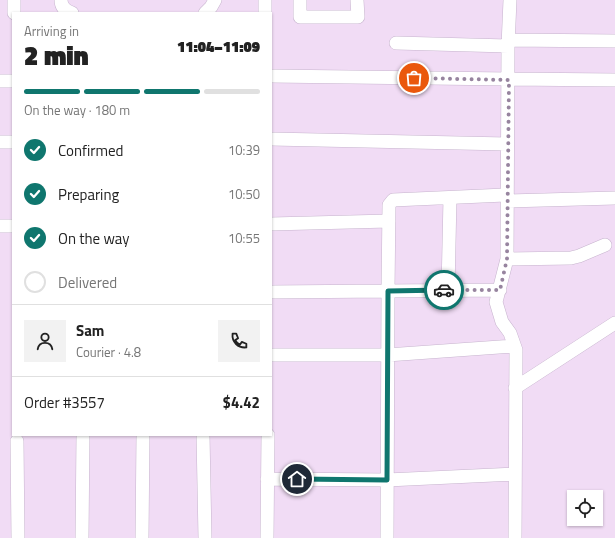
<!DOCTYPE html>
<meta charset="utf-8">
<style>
:root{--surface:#fff;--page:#f2f2f2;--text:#222;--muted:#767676;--line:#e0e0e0;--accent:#0f766e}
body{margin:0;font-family:"Titillium Web",sans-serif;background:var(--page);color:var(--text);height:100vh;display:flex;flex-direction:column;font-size:15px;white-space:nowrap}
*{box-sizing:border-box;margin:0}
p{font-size:13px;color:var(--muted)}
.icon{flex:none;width:22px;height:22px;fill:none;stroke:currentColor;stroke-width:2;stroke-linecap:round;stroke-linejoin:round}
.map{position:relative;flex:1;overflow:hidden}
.side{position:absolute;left:12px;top:12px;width:260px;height:424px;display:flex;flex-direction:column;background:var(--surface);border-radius:0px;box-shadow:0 1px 3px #0004}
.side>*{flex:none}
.buttons{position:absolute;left:567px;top:490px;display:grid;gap:8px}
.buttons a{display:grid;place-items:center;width:36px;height:36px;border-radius:0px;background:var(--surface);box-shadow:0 1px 3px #0004;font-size:20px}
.pin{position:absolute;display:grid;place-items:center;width:34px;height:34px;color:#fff;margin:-17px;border:2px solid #fff;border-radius:50%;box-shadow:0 1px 4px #0007}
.courier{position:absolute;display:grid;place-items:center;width:40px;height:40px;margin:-20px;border:3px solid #0f766e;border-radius:50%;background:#fff;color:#222;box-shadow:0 1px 5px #0007}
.summary em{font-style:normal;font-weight:800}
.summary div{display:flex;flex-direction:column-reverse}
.summary{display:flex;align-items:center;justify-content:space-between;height:68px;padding:0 12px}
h1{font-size:26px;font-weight:800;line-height:30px}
.bar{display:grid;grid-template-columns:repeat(4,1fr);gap:6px 4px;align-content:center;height:48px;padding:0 12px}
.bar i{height:5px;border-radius:3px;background:var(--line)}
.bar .on{background:var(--accent)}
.bar p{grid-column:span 4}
.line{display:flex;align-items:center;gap:10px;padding:0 12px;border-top:1px solid var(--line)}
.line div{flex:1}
.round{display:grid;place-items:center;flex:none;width:42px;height:42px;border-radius:0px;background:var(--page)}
ol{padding:0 12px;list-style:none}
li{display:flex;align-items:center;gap:12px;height:44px}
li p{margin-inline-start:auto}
li .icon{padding:4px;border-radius:50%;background:var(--accent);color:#fff;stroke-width:4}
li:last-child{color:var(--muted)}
li i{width:22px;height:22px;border:2px solid var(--line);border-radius:50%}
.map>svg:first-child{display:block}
.residential{fill:#f1dcf5;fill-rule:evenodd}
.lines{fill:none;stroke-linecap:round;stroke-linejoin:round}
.minor-casing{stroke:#c7b4ce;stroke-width:14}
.minor{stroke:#fff;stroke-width:13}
.done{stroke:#97849f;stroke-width:4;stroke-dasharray:0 7.2}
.route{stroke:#0f766e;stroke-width:5}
</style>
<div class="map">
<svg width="615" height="538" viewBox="0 0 615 538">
<rect width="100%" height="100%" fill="#f7e7f9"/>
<path class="residential" d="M0 0H615V538H0ZM13 13H271V435H13ZM574 497H596V519H574Z"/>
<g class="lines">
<defs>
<path id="minor" d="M14 0V13
M61 0C61 7 66 11 72 13
M265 0V13
M300 0V17H358L357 0
M510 0 508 46 507 259 496 302 502 322 510 333 516 350 515 538
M205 13 211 7 215 0
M508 40 615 41
M396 43 508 46
M271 76 509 79 615 80
M0 81H13
M271 139 507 144
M0 142H13
M508 201 615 198
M271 224 389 221
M0 226H13
M507 259 571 258 579 256 605 245
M448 290 450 198
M271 292 500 290
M271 355H387L514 346
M515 388 615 323
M203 435 205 538
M17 441 18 538
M267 479 387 480 514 474
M82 538 83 435
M142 538 143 435
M267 538 268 435
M387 538 388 291 389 205 393 200 505 195"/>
</defs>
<use href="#minor" class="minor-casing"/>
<use href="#minor" class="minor"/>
</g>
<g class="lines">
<path class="done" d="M414 78 509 80 507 259 500 290H444"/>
<path class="route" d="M297 479 387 480 388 291 444 290"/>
</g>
</svg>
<div class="buttons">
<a><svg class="icon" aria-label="locate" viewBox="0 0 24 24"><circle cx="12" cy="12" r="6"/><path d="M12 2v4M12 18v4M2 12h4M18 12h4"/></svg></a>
</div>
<div class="pin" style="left:414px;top:78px;background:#ea580c"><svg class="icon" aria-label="bag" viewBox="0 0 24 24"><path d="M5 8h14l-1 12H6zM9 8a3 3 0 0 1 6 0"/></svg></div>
<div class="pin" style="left:297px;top:479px;background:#1f2937"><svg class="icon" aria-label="home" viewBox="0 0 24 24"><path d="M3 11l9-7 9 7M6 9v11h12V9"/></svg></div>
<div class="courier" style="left:444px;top:290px"><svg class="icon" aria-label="car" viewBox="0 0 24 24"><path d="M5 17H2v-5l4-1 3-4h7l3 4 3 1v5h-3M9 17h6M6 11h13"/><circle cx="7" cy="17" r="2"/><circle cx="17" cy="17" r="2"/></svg></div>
<section class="side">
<div class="summary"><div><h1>2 min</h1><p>Arriving in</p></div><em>11:04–11:09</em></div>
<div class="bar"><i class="on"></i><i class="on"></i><i class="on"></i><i></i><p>On the way · 180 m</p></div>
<ol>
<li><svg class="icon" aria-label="check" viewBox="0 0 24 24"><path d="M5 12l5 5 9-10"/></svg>Confirmed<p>10:39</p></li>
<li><svg class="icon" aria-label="check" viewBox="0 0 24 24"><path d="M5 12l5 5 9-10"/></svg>Preparing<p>10:50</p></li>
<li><svg class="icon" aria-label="check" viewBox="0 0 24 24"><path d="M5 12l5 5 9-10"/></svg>On the way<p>10:55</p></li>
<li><i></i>Delivered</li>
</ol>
<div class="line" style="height:72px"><a class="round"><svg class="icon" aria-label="person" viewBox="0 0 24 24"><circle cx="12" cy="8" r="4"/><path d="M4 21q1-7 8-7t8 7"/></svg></a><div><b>Sam</b><p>Courier · 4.8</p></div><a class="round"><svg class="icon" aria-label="phone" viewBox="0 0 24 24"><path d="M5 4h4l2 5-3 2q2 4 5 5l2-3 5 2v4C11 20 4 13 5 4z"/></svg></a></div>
<div class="line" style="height:52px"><div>Order #3557</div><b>$4.42</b></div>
</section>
</div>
